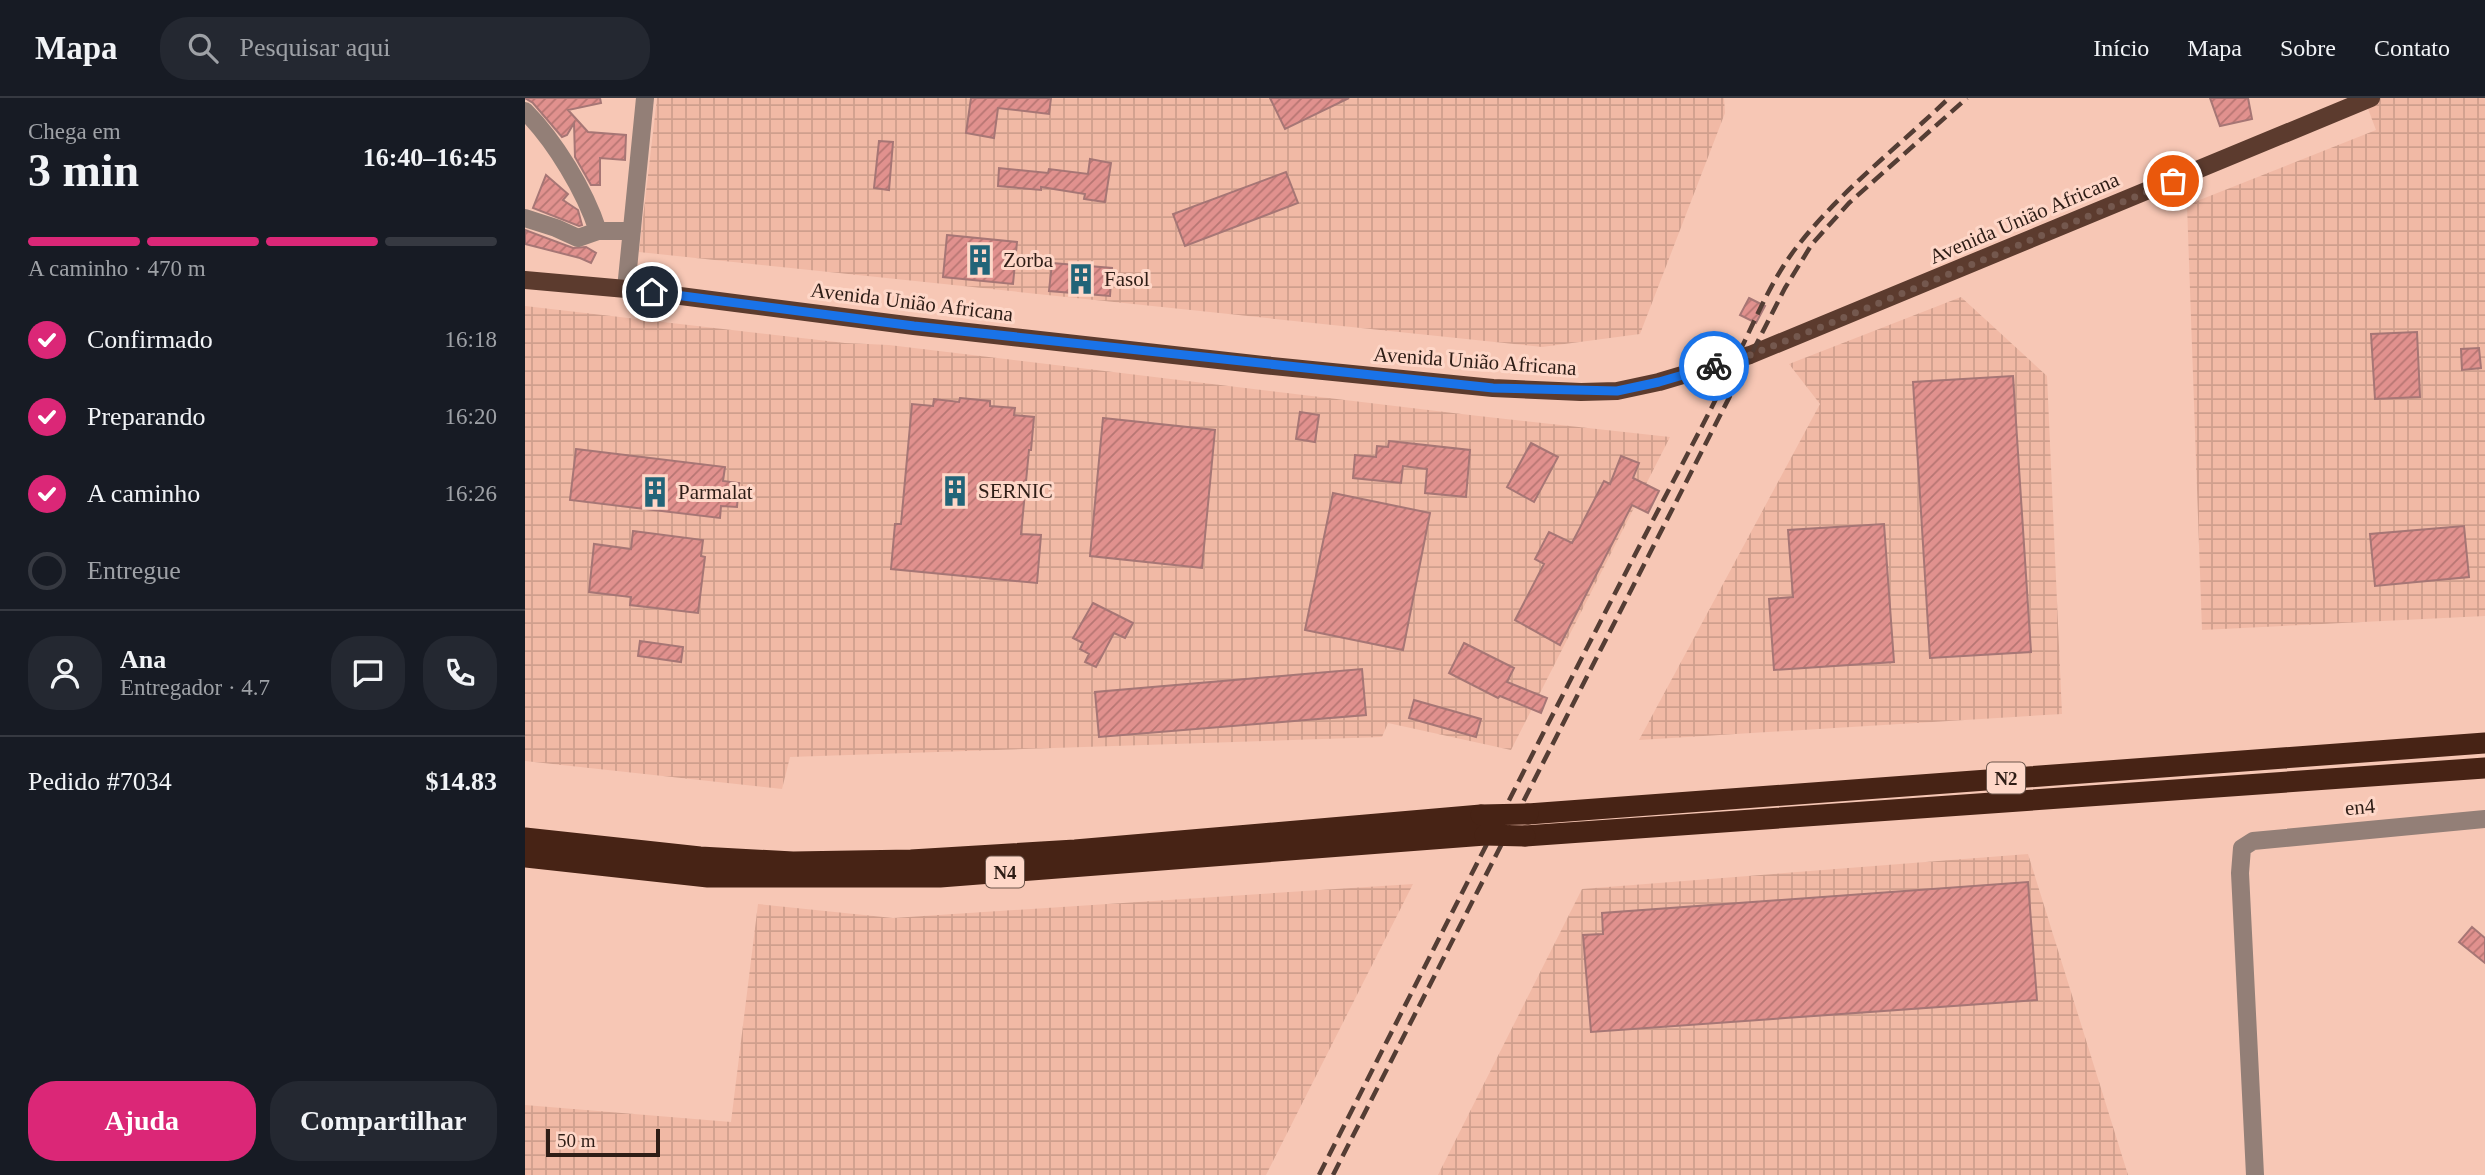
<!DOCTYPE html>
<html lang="pt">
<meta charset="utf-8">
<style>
:root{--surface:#171b24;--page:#242831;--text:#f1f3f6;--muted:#9ea1a6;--line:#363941;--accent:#db2777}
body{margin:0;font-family:Georgia,serif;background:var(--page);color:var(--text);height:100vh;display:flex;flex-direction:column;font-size:26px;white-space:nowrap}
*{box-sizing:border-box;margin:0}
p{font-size:23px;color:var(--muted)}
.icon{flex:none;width:38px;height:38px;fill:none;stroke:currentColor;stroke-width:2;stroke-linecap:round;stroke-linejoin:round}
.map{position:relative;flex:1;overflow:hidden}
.details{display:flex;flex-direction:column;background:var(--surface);width:525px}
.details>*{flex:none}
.scale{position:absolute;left:21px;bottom:18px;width:114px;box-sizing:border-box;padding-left:7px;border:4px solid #2e1d16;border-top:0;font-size:19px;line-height:24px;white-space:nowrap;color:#2e1d16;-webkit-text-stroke:5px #fed7c8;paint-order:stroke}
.pin{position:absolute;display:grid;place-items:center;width:60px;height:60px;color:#fff;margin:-30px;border:4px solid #fff;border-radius:50%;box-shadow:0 2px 7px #0007}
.courier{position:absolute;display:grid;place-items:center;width:70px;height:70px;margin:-35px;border:5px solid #1a73e8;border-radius:50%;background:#fff;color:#222;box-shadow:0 2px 9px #0007}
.headline em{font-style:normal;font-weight:600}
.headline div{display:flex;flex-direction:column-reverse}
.headline{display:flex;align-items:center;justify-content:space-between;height:119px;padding:0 28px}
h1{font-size:46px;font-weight:600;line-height:52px}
.bar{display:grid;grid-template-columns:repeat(4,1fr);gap:10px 7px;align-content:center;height:84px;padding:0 28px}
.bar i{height:9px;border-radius:5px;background:var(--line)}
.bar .on{background:var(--accent)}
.bar p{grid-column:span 4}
.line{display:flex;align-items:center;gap:18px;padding:0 28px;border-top:2px solid var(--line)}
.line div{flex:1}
.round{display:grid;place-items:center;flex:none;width:74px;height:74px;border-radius:28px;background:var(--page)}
ol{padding:0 28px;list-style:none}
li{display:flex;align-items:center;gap:21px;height:77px}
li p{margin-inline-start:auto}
li .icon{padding:7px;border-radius:50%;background:var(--accent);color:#fff;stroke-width:4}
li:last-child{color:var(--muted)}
li i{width:38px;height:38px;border:4px solid var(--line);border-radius:50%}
.cta{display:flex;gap:14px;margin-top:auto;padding:14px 28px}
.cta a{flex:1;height:80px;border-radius:28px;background:var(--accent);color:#fff;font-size:28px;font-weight:600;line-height:80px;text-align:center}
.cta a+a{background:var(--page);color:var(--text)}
header{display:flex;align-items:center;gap:42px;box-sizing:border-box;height:98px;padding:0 35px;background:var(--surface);border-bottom:2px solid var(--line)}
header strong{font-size:33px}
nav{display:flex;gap:38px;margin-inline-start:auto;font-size:24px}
.search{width:490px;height:63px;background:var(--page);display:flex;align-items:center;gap:18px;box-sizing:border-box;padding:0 24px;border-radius:28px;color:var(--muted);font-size:26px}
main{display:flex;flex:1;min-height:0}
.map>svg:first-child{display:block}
.industrial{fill:url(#industrial-grid)}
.building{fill:url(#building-hatch);stroke:#a67675;stroke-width:2}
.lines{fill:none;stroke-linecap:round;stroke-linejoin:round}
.minor{stroke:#937f77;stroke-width:18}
.major{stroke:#5c3b2e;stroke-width:18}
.highway{stroke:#472315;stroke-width:21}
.rail{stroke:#543d34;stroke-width:4.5;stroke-dasharray:14 7;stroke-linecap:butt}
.highway-bridge{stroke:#472315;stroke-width:21}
.done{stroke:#74584e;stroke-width:7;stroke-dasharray:0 12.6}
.route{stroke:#1a73e8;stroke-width:9}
.labels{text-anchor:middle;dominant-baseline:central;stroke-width:6;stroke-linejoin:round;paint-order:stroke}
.shield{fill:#fed7c8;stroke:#6c554b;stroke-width:2}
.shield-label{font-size:19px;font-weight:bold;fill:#2e1d16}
.street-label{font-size:21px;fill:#2e1d16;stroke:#fed7c8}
.poi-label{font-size:21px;fill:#2e1d16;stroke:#fed7c8;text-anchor:start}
</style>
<header>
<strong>Mapa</strong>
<div class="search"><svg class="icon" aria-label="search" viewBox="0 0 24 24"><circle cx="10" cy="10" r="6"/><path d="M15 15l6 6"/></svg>Pesquisar aqui</div>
<nav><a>Início</a><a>Mapa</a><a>Sobre</a><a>Contato</a></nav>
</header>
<main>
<section class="details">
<div class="headline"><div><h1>3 min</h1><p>Chega em</p></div><em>16:40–16:45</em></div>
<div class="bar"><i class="on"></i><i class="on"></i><i class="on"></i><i></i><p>A caminho · 470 m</p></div>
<ol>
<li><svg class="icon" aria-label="check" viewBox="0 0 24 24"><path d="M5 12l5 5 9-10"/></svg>Confirmado<p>16:18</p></li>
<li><svg class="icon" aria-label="check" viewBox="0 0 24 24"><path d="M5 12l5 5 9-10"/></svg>Preparando<p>16:20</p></li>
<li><svg class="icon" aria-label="check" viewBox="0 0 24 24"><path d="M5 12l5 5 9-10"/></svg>A caminho<p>16:26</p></li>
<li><i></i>Entregue</li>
</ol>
<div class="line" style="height:126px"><a class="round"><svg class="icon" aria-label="person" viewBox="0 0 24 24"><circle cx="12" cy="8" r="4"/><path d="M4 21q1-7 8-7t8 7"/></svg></a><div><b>Ana</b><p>Entregador · 4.7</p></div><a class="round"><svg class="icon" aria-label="chat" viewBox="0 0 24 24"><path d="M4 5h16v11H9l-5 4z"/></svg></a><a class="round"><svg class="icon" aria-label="phone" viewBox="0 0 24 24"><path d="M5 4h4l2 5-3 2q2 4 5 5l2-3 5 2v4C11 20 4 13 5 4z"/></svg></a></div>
<div class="line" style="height:91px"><div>Pedido #7034</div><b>$14.83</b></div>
<div class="cta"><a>Ajuda</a><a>Compartilhar</a></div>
</section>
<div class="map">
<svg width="1960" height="1077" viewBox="0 0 1960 1077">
<defs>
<pattern id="industrial-grid" width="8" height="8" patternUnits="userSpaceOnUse" patternTransform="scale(1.75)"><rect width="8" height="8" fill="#f1b9a5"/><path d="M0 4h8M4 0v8" fill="none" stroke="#cf9f8d"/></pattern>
<pattern id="building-hatch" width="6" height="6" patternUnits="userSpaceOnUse" patternTransform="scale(1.75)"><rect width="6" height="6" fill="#e1918e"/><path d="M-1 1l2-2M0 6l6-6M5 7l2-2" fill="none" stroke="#b77673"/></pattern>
</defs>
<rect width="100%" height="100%" fill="#f7c7b5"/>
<path class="industrial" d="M132 0H1199L1200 15 1115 236 1017 249 114 154Z
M1839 0H1960V518L1677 532 1662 107 1851 32Z
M1436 199 1522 278 1537 616 1114 642 1295 306 1264 266Z
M0 208 320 245 364 247 945 317 1145 339 986 652 863 625 857 639 265 659 257 691 0 663Z
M1503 756 1603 1077H913L1057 791Z
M888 786 741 1077H0V1007L206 1024 233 806 368 820Z"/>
<path class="building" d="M0 0H75L76 5 43 12 63 34 101 37 100 62 75 60V87H66L50 59 49 25 42 37 37 39 8 5Z
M446 0H526L524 16 473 10 469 40 441 35Z
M745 0H824L760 31Z
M1685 0H1723L1727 21 1695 28Z
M354 43 368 44 364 92 349 90Z
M565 61 586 65 580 104 559 101 560 96 516 89V92L473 88 474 70 523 75 524 71 563 76Z
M761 74 773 105 660 148 648 116Z
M21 77 43 96 38 102 53 112 57 127 54 128 8 110Z
M0 132 48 150 61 149 71 155 66 165 55 160 0 146Z
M422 137 492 144 488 186 418 179Z
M527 165 587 170 585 198 524 193Z
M1224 200 1240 208 1231 225 1215 217Z
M1892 234 1895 299 1850 301 1846 236Z
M1954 250 1956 270 1937 272 1936 251Z
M1488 278 1506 554 1405 560 1388 284Z
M435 300 465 303V308L490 310 489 317 509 319 506 352H504L496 436 516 437 512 485 366 471 370 426H376L387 306 408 308 409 301 434 304Z
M775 314 794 317 790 344 771 341Z
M578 320 690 332 677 470 565 458Z
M864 343 945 352 941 399 900 395 902 371 878 368 876 385 828 380 830 357 851 359 852 348 863 349Z
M1006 345 1033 359 1009 404 982 389Z
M51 351 200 369 198 383 214 385 212 409 196 408 195 420 45 402Z
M1096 358 1114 365 1108 380 1134 393 1123 415 1107 407 1035 547 990 522 1019 466 1010 461 1024 434 1047 445 1079 383 1085 386Z
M808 395 905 415 878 552 780 532Z
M1359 426 1369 564 1249 572 1244 501 1268 499 1263 432Z
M1939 428 1944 479 1850 488 1845 436Z
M108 433 178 442 176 458 180 459 173 515 105 507 106 499 64 494 69 446 106 451Z
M568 505 608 525 600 540 589 535 571 569 560 564 564 556 555 551 558 545 548 540Z
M115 543 158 549 156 564 113 558Z
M939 545 989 570 982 584 1022 600 1016 615 975 598 973 600 924 575Z
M837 571 841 617 574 639 570 594Z
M889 602 956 621 951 639 884 620Z
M1503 784 1512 902 1066 934 1058 837 1078 836 1077 815Z
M1947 829 1960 840V865L1934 844Z"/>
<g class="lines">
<path class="minor" d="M0 13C30 43 60 93 73 133
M0 120 31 130 53 140 73 133H107
M101 191 120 0
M1730 1077 1715 775 1717 750 1728 743 1960 721"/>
<path class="major" d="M0 182 101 191 389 228 738 267 968 290 1056 294 1092 293 1134 284 1225 257 1846 0"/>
<path class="highway" d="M1003 716 1960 645
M1000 738 1960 670
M0 740 175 759 268 764 386 762 550 752 956 717
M0 759 183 779H415L960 737"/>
<path class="rail" d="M794 1077C905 859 1014 641 1127 424 1155 370 1184 316 1211 261 1230 223 1245 184 1271 150 1315 93 1372 50 1424 0
M808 1077 1260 190 1287 146 1324 105 1442 0"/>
<path class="highway-bridge" d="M956 717 1003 716
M960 737 1000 738"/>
</g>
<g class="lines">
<path class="done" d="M1189 268 1225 257 1301 227 1648 83"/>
<path class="route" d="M127 194 389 228 968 290 1092 293 1134 284 1189 268"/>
</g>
<defs>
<symbol id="building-bare" viewBox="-9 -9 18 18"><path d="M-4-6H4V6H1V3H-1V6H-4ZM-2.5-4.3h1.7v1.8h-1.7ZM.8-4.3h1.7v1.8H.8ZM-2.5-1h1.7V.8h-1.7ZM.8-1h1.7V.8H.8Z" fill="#226478" stroke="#fed7c8" stroke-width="2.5" paint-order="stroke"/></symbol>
</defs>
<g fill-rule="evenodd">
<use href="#building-bare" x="433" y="140" width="44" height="44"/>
<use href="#building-bare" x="534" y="159" width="44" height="44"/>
<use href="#building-bare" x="408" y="371" width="44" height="44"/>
<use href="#building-bare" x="108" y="372" width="44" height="44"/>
</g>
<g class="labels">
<g class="shield">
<rect x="1462" y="664.5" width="38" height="31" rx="5"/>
<rect x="461" y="758.5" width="38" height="31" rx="5"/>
</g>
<g class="shield-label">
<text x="1481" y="680">N2</text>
<text x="480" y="774">N4</text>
</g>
<g class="street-label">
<text transform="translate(1499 120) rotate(-23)">Avenida União Africana</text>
<text transform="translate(387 204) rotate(7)">Avenida União Africana</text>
<text transform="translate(950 263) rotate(4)">Avenida União Africana</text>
<text transform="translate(1835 709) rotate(-5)">en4</text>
</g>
<g class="poi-label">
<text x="478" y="162">Zorba</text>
<text x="579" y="181">Fasol</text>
<text x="453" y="393">SERNIC</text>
<text x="153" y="394">Parmalat</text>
</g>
</g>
</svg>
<div class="scale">50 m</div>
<div class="pin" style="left:1648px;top:83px;background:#ea580c"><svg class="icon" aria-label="bag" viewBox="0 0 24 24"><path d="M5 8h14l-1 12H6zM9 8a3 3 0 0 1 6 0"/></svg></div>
<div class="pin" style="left:127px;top:194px;background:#1f2937"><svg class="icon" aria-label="home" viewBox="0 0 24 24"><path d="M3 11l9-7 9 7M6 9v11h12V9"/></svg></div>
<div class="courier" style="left:1189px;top:268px"><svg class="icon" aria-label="bike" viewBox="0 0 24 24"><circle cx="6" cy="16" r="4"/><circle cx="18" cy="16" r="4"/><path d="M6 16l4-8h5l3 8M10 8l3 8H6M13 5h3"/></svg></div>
</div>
</main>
